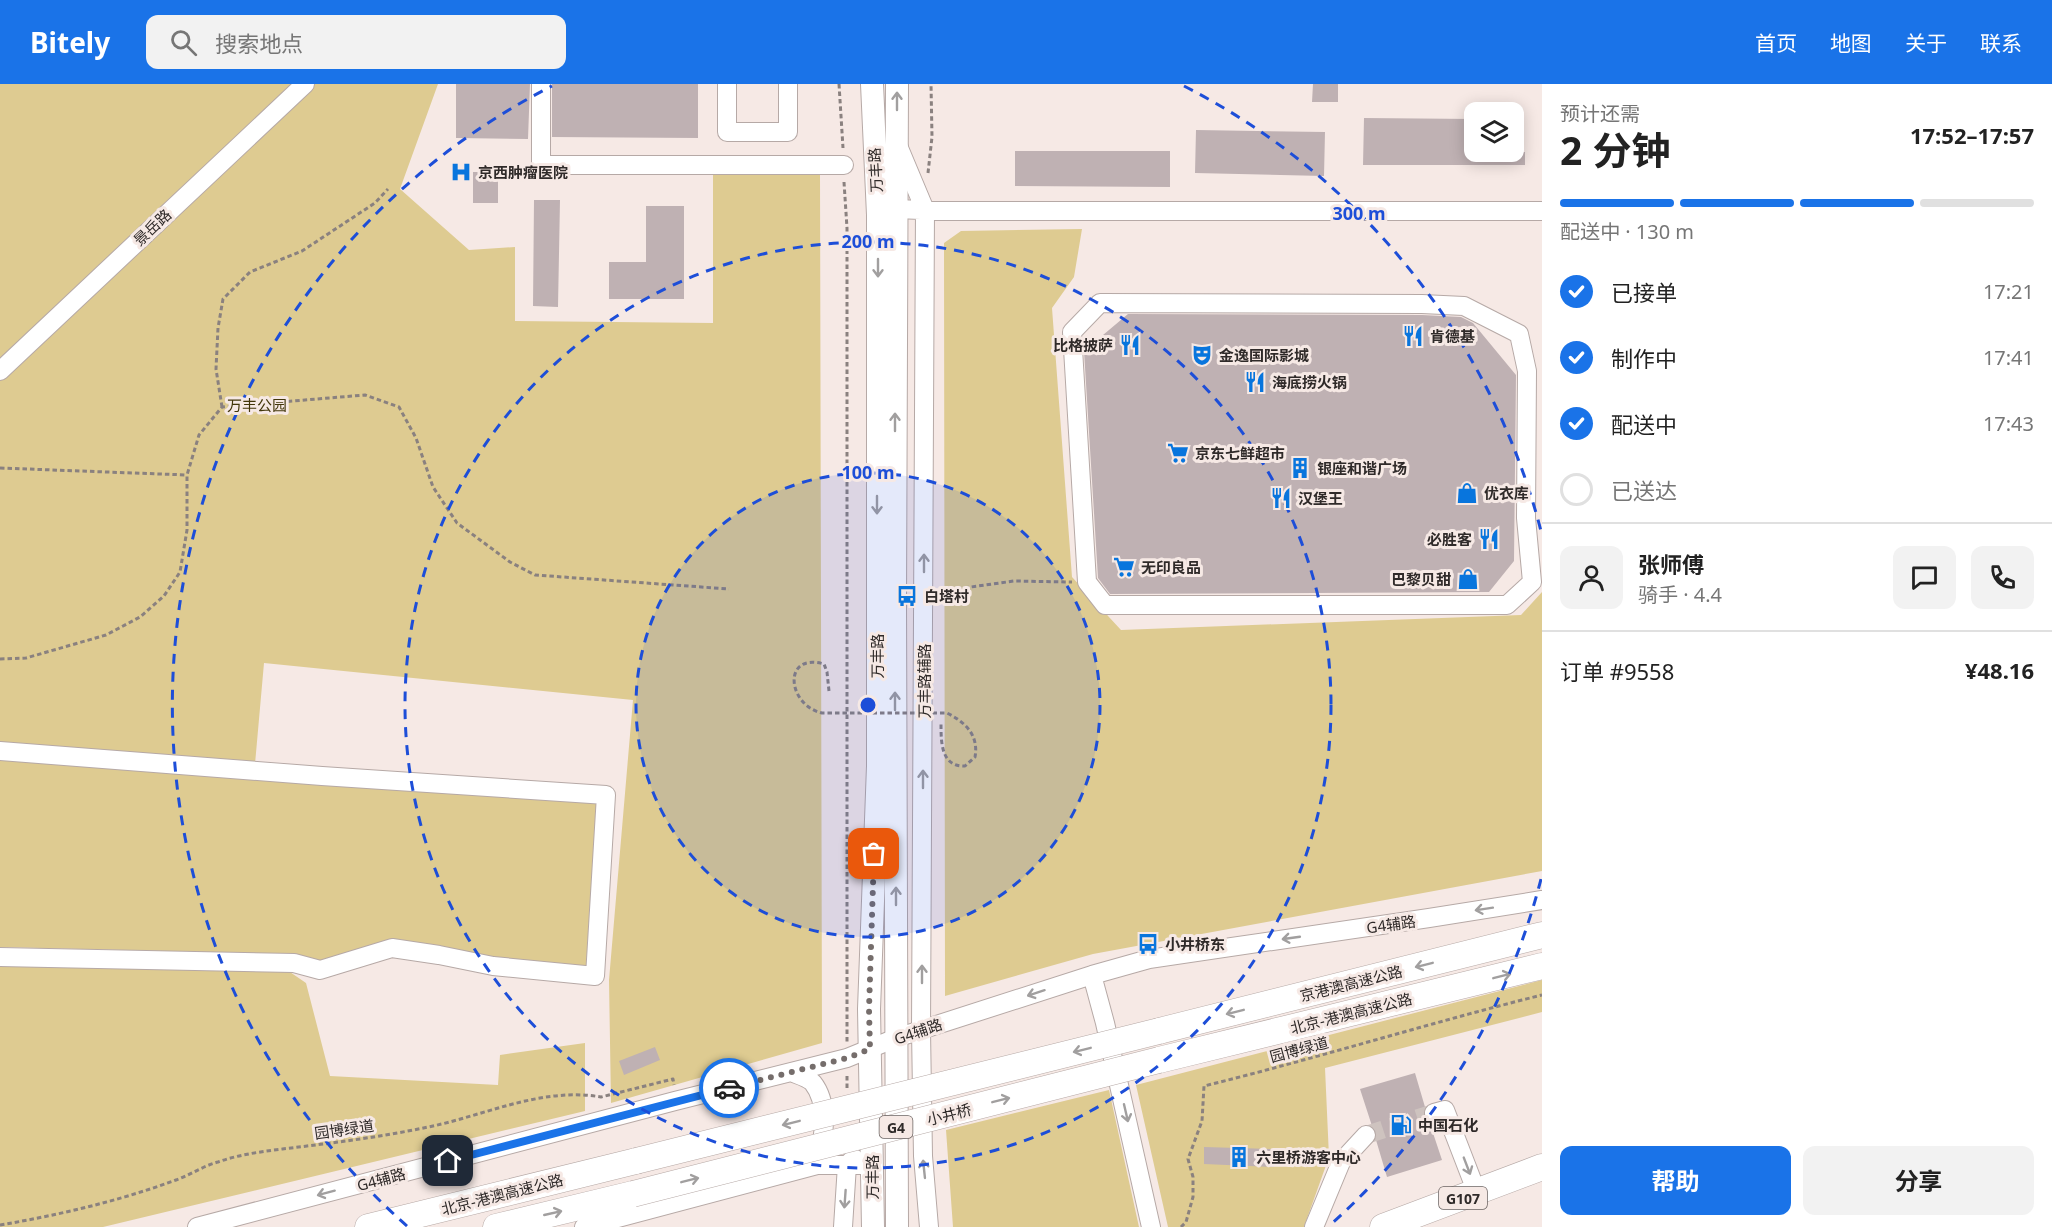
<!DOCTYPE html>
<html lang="zh">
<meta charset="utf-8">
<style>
:root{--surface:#fff;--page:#f2f2f2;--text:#222;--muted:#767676;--line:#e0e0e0;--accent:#1a73e8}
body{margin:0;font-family:"Noto Sans","Noto Sans SC",sans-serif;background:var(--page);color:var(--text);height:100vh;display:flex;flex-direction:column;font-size:22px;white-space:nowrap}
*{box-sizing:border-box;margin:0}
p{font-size:20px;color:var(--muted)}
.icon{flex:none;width:33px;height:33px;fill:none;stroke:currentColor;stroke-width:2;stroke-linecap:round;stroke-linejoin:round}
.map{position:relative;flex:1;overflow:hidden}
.drawer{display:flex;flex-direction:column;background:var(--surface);width:510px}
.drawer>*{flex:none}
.buttons{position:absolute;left:1464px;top:18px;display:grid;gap:12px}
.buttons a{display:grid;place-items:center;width:60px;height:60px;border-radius:12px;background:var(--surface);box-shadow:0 3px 15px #0003;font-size:30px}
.pin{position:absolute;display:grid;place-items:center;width:51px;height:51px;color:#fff;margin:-26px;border-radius:12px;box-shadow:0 3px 9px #0006}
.courier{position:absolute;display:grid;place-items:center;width:60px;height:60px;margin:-30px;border:4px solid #1a73e8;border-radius:50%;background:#fff;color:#222;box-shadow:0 2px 8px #0007}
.head em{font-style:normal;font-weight:700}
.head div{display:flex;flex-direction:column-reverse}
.head{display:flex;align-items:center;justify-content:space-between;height:102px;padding:0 18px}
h1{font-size:39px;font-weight:700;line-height:45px}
.bar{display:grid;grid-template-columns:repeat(4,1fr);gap:9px 6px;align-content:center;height:72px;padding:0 18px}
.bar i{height:8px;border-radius:4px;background:var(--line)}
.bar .active{background:var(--accent)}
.bar p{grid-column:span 4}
.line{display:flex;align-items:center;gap:15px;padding:0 18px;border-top:2px solid var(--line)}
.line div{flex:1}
.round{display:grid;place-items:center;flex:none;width:63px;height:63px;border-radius:12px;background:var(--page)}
ol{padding:0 18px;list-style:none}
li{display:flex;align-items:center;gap:18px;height:66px}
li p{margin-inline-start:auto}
li .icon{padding:6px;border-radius:50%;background:var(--accent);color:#fff;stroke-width:4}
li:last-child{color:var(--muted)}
li i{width:33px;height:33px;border:3px solid var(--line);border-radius:50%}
.cta{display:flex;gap:12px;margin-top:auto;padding:12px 18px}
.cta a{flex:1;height:69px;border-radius:12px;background:var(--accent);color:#fff;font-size:24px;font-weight:700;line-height:69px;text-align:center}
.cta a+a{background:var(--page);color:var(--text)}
header{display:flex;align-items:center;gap:36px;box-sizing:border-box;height:84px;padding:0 30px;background:var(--accent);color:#fff}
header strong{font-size:28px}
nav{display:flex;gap:33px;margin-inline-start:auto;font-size:21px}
.search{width:420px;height:54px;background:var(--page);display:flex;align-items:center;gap:15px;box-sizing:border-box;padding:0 21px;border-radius:12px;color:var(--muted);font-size:22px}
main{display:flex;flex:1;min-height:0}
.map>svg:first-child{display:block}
.green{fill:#decb91}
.building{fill:#bfb1b3}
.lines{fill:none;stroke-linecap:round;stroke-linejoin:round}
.minor-tunnel{stroke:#cec3bf;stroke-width:18;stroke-dasharray:18 9;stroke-linecap:butt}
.minor-casing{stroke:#b6a9a6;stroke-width:20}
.major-casing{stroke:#b6a9a6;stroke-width:24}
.highway-casing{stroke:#b6a9a6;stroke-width:27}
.path{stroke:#8a817f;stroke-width:3;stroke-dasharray:4.5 3;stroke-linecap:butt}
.minor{stroke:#fff;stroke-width:18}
.major{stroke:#fff;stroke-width:22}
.highway{stroke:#fff;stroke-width:26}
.highway-bridge-casing{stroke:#b6a9a6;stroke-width:27;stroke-linecap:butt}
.path-bridge{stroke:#8a817f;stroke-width:3;stroke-dasharray:4.5 3;stroke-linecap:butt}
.highway-bridge{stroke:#fff;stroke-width:26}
.oneway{stroke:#a19f9f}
.done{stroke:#756d6b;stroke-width:6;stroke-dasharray:0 10.8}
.route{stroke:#1a73e8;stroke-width:8}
.ring{fill:none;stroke:#1d4ed8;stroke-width:3;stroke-dasharray:10 8}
.labels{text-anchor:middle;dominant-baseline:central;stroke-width:6;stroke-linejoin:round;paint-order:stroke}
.shield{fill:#f6e9e5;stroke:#6b6361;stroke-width:1.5}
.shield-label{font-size:14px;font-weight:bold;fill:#2f2a29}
.street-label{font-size:15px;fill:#2f2a29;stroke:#f6e9e5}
.poi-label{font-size:15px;font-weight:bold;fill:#2f2a29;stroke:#f6e9e5;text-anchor:start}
.park-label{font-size:15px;fill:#42360a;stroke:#f6e9e5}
.centre{fill:#1d4ed8;stroke:#f6e9e5;stroke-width:3}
.ring-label{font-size:18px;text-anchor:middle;font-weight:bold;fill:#1d4ed8;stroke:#f6e9e5;stroke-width:6;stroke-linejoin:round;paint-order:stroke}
</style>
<header>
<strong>Bitely</strong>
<div class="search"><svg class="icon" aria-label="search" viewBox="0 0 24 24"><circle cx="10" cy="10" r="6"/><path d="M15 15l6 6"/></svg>搜索地点</div>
<nav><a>首页</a><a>地图</a><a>关于</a><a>联系</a></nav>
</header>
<main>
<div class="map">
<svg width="1542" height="1143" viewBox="0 0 1542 1143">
<rect width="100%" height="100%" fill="#f6e9e5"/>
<path class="green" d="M0 0H438L400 105 469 166 515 163V237L713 239V91L820 90 822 959 611 1019 609 896 633 616 264 579 255 680 0 661Z
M1082 145 1074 193 1052 224 1072 493 1121 546 1521 531 1542 508V787L1093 870 945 912 944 159 961 147Z
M0 674 597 718 586 883 497 875 398 855 321 877 288 870 0 863Z
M0 879 287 886 306 899 330 992 498 1001 500 971 585 959V1027L103 1143H0Z
M1542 896V928L1325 984 1329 1073 1304 1143H1168L1136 1001Z
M1109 1006 1139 1143H953L946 1046Z"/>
<path class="building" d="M456 0H530L528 55 456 54Z
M552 0H698V54L552 53Z
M1313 0H1338V18H1312Z
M1364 34 1474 35V68H1525V81H1363Z
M1196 46 1325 48 1324 92 1195 89Z
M1015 67H1170V103L1015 102Z
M473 88H498V119H473Z
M534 116H560L558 223 533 222Z
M646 122H684V215H609V178H646Z
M1128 230 1422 231 1461 233 1473 239 1516 291 1514 477 1489 508 1110 510 1098 494 1084 267Z
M655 963 660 976 624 991 619 977Z
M1415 989 1425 1023 1423 1032 1430 1040 1442 1076 1387 1093 1376 1056 1377 1048 1372 1042 1360 1005Z
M1204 1063 1274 1065V1083L1204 1080Z"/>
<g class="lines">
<path class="minor-tunnel" d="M1366 1051 1434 1029"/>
<defs>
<path id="minor" d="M541 0V81H844
M727 0V48H788V0
M899 64 925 126 921 946 923 1072 929 1143
M896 125 946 127H1542
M1100 219 1422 220 1464 222 1519 250 1527 287 1526 434 1532 498 1507 521H1105L1087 498 1072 248Z
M0 287 305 0
M0 667 322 692 606 711 595 892 493 882 439 871 392 864 320 886 294 879 0 873
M1092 891 1105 939 1151 1143
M791 988C798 991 809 994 813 999 828 1018 825 1049 819 1070
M1434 1029 1445 1026 1477 1109
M197 1143 675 1017 847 974 896 954 1092 891 1149 875 1429 834 1542 816
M584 1143 817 1081H872
M843 1143 847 1081 854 1074
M1314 1143 1341 1078 1366 1051"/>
<path id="major" d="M872 0 878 131V682L869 925 873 1143
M897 0 895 518 897 1143"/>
<path id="highway" d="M1159 947 1542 851
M1159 976 1542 882
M368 1143 636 1077
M496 1143 633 1110
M1383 1143 1542 1083"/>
</defs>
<use href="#minor" class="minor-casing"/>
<use href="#major" class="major-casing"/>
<use href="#highway" class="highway-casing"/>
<path class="path" d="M839 0 843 64
M928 89 932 53 931 0
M844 98 847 144V958
M222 323 216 285 218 244 223 215 250 188 302 167 375 119 388 105
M0 384 187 391
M942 507 1014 497 1072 498
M0 575 26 574 106 551 140 533 164 512 180 488 187 446V391L199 351 222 323 365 311 399 323 416 354 433 403 457 439 510 478 535 491 729 505
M847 992V1006
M0 1141C59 1131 119 1117 176 1096 190 1091 203 1082 218 1078 246 1068 277 1066 307 1062 349 1057 391 1051 433 1042 488 1030 543 1003 601 1013L673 995 674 1001
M1181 1143 1186 1138 1193 1113V1093L1188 1075 1202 1037 1204 1002C1318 974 1429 939 1542 911"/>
<use href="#minor" class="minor"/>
<use href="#major" class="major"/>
<use href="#highway" class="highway"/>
<defs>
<path id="highway-bridge" d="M636 1077 1159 947
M633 1110 1159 976"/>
</defs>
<use href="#highway-bridge" class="highway-bridge-casing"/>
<path class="path-bridge" d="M829 607 827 588 824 580C782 568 787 621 822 629H947C965 638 979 651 975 673L965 682C941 683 941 658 941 640"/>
<use href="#highway-bridge" class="highway-bridge"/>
</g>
<defs><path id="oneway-shaft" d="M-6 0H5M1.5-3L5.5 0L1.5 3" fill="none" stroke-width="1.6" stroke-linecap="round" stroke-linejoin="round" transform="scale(1.5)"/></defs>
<g class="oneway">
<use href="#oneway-shaft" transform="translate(897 17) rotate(-90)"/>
<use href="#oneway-shaft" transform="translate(878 184) rotate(90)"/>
<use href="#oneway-shaft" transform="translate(895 338) rotate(-90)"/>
<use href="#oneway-shaft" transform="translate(877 421) rotate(90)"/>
<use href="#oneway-shaft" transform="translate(924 479) rotate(-90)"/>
<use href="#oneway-shaft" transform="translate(895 617) rotate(-90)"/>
<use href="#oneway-shaft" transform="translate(923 695) rotate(-90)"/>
<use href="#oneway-shaft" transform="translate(896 812) rotate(-90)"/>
<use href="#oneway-shaft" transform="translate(1484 825) rotate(171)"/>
<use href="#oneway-shaft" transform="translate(1291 854) rotate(172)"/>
<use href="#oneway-shaft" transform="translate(1424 881) rotate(166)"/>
<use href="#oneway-shaft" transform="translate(922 890) rotate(-90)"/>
<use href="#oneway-shaft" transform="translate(1502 892) rotate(-14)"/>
<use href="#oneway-shaft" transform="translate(1036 909) rotate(162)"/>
<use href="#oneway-shaft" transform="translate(1235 928) rotate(166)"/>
<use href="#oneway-shaft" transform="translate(1082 966) rotate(166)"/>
<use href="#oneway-shaft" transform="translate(1001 1016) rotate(-14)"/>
<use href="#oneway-shaft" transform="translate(1126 1029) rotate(77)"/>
<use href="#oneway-shaft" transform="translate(791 1039) rotate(166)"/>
<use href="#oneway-shaft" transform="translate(1467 1082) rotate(69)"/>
<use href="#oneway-shaft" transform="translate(924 1085) rotate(-96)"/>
<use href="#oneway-shaft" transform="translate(690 1096) rotate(-14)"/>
<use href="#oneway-shaft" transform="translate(326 1109) rotate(165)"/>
<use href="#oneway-shaft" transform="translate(845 1115) rotate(94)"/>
<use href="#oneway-shaft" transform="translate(553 1129) rotate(-13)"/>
</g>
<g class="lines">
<path class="done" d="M729 1004 847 974 870 965 869 925 874 770"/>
<path class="route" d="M448 1077 729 1004"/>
</g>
<circle cx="868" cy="621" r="232" fill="#1d4ed8" fill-opacity=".12"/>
<g class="ring">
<circle cx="868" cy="621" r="232"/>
<circle cx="868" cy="621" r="463"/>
<path d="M1541 795A695 695 0 0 1 1329 1142M407 1142A695 695 0 0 1 552 2M1184 2A695 695 0 0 1 1541 447"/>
</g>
<defs>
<symbol id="hospital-bare" viewBox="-9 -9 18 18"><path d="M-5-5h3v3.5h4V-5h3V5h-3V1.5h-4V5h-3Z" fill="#0875dd" stroke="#f6e9e5" stroke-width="2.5" paint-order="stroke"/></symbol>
<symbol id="restaurant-bare" viewBox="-9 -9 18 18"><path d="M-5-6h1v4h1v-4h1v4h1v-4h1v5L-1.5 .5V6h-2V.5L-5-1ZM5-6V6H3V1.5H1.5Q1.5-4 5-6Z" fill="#0875dd" stroke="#f6e9e5" stroke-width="2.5" paint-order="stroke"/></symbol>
<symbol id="theatre-bare" viewBox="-9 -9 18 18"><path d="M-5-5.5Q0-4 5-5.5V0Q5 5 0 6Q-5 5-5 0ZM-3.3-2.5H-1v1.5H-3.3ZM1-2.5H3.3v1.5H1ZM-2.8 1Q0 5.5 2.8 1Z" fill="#0875dd" stroke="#f6e9e5" stroke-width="2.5" paint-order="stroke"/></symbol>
<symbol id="supermarket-bare" viewBox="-9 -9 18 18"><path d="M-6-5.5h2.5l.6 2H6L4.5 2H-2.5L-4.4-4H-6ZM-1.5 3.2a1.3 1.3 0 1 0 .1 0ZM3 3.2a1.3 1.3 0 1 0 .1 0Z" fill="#0875dd" stroke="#f6e9e5" stroke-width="2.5" paint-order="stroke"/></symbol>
<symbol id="building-bare" viewBox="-9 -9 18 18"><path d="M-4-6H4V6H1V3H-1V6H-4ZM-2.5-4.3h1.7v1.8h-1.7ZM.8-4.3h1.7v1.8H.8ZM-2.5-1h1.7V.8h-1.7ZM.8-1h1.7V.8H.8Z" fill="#0875dd" stroke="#f6e9e5" stroke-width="2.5" paint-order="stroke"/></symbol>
<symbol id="shop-bare" viewBox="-9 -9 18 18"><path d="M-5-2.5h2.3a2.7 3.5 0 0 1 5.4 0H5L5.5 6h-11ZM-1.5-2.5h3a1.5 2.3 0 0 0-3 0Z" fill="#0875dd" stroke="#f6e9e5" stroke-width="2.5" paint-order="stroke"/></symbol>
<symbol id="bus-bare" viewBox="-9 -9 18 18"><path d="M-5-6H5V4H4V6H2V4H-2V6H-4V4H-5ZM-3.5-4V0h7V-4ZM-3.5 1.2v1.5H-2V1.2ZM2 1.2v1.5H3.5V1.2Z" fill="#0875dd" stroke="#f6e9e5" stroke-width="2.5" paint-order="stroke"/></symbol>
<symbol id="fuel-bare" viewBox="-9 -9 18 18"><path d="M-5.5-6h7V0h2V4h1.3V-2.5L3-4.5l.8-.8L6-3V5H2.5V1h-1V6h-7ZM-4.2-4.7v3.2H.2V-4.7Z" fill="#0875dd" stroke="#f6e9e5" stroke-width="2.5" paint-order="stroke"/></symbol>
</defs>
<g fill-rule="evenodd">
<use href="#hospital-bare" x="446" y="73" width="30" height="30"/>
<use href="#restaurant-bare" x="1398" y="237" width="30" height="30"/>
<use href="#restaurant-bare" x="1115" y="246" width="30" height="30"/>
<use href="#theatre-bare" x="1187" y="256" width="30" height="30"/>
<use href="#restaurant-bare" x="1240" y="283" width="30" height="30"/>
<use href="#supermarket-bare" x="1163" y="354" width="30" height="30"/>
<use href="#building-bare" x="1285" y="369" width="30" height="30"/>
<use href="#shop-bare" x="1452" y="394" width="30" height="30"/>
<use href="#restaurant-bare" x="1266" y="399" width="30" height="30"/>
<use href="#restaurant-bare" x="1474" y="440" width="30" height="30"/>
<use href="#supermarket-bare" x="1109" y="468" width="30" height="30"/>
<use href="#shop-bare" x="1453" y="480" width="30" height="30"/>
<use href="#bus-bare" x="892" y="497" width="30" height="30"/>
<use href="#bus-bare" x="1133" y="845" width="30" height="30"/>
<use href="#fuel-bare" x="1386" y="1026" width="30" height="30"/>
<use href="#building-bare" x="1224" y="1058" width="30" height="30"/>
</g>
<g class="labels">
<g class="shield">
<rect x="879.5" y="1032" width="33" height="22" rx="4.5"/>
<rect x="1439" y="1103" width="48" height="22" rx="4.5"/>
</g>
<g class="shield-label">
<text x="896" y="1043">G4</text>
<text x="1463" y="1114">G107</text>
</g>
<g class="street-label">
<text transform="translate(875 86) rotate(-93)">万丰路</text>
<text transform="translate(152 143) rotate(-43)">景岳路</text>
<text transform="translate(877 572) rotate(-90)">万丰路</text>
<text transform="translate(924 597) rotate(-90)">万丰路辅路</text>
<text transform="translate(1391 840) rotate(-8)">G4辅路</text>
<text transform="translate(1351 899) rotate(-14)">京港澳高速公路</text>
<text transform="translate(1351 929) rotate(-14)">北京-港澳高速公路</text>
<text transform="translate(918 947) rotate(-19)">G4辅路</text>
<text transform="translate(1299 965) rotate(-15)">园博绿道</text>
<text transform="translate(949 1030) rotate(-14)">小井桥</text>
<text transform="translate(344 1045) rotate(-8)">园博绿道</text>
<text transform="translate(872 1093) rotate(-90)">万丰路</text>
<text transform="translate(381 1095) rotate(-15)">G4辅路</text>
<text transform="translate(502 1110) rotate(-14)">北京-港澳高速公路</text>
</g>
<g class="poi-label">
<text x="478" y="88">京西肿瘤医院</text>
<text x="1430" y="252">肯德基</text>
<text x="1113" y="261" text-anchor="end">比格披萨</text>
<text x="1219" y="271">金逸国际影城</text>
<text x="1272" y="298">海底捞火锅</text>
<text x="1195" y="369">京东七鲜超市</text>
<text x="1317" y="384">银座和谐广场</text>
<text x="1484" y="409">优衣库</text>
<text x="1298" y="414">汉堡王</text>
<text x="1472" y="455" text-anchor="end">必胜客</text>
<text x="1141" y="483">无印良品</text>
<text x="1451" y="495" text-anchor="end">巴黎贝甜</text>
<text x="924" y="512">白塔村</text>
<text x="1165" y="860">小井桥东</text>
<text x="1418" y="1041">中国石化</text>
<text x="1256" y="1073">六里桥游客中心</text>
</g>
<g class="park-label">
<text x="257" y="321">万丰公园</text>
</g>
</g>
<circle cx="868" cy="621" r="9" class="centre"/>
<g class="ring-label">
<text x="1359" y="136">300 m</text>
<text x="868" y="164">200 m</text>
<text x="868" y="395">100 m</text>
</g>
</svg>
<div class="buttons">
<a><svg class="icon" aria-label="layers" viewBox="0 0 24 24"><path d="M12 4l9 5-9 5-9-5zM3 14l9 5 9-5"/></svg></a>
</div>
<div class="pin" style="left:874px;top:770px;background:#ea580c"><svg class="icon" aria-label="bag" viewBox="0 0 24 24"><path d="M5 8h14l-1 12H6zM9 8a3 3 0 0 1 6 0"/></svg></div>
<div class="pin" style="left:448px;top:1077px;background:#1f2937"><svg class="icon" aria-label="home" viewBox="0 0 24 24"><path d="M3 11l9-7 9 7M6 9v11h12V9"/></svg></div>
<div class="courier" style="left:729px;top:1004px"><svg class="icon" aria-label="car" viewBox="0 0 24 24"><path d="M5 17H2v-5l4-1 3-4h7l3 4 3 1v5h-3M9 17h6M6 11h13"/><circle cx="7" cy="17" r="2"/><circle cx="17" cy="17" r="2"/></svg></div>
</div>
<section class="drawer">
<div class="head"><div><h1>2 分钟</h1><p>预计还需</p></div><em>17:52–17:57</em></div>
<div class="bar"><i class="active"></i><i class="active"></i><i class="active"></i><i></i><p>配送中 · 130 m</p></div>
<ol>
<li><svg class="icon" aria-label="check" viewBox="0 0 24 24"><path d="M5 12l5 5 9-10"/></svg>已接单<p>17:21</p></li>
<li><svg class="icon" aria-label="check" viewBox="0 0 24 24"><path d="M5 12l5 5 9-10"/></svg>制作中<p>17:41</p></li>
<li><svg class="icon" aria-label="check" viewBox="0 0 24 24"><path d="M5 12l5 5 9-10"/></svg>配送中<p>17:43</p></li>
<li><i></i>已送达</li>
</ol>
<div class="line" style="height:108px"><a class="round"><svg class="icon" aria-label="person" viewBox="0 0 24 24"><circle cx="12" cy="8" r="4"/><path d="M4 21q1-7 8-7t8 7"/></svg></a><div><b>张师傅</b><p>骑手 · 4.4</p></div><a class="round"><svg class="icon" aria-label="chat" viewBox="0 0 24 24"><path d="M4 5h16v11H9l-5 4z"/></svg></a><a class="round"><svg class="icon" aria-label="phone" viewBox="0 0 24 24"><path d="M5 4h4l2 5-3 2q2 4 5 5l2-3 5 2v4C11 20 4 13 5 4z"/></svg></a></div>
<div class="line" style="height:78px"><div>订单 #9558</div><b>¥48.16</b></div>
<div class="cta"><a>帮助</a><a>分享</a></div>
</section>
</main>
